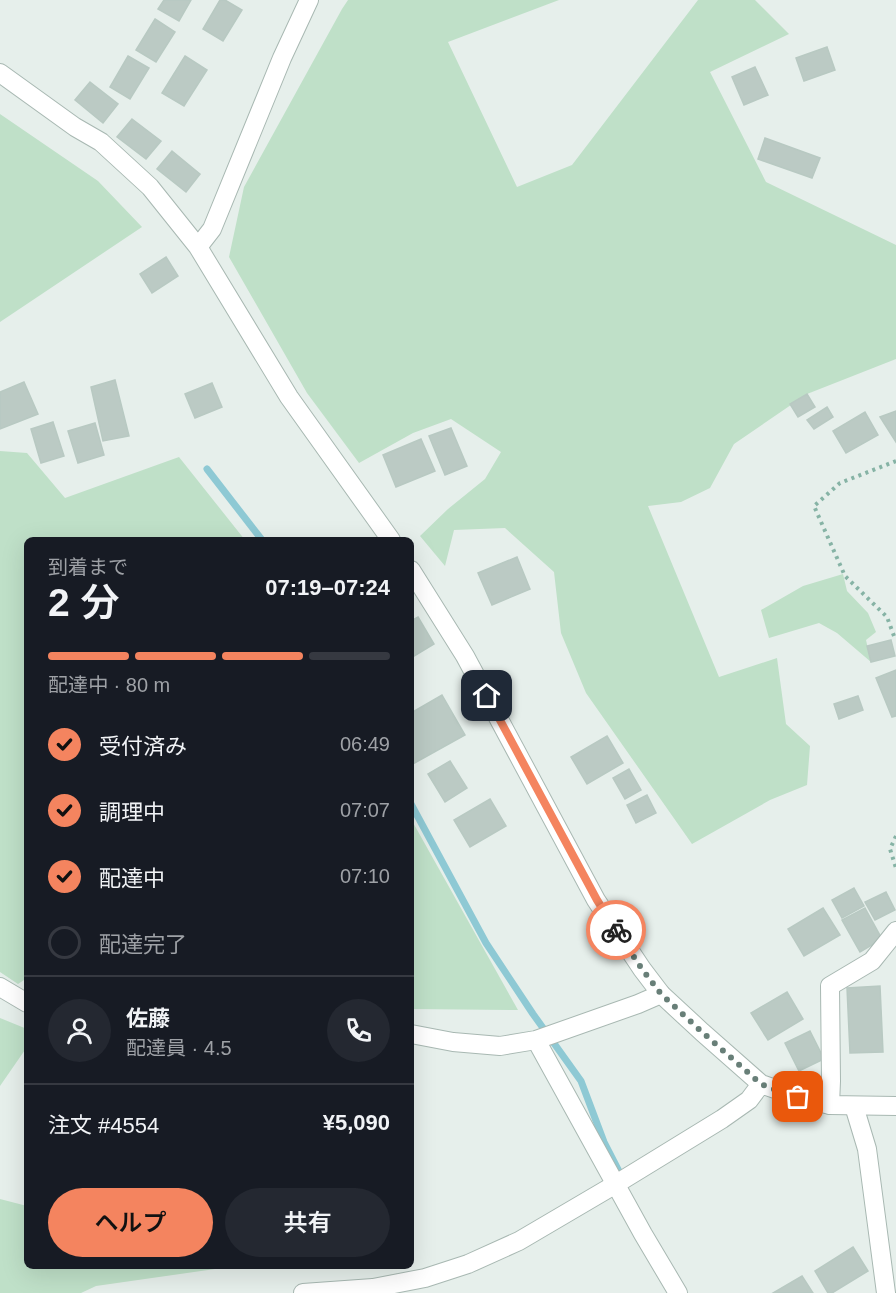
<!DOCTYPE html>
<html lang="ja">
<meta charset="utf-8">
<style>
:root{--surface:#171b24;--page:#242831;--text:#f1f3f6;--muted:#9ea1a6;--line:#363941;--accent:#f4845f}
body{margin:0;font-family:Helvetica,"Noto Sans JP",sans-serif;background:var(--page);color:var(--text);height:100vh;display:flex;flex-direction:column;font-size:22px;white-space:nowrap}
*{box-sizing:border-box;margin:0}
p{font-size:20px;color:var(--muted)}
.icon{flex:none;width:33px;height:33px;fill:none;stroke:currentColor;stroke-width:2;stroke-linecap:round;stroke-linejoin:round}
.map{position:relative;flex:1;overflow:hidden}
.drawer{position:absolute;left:24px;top:537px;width:390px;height:732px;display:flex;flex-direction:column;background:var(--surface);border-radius:9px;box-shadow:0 6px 24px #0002}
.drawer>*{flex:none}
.pin{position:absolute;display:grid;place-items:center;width:51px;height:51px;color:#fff;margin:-26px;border-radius:12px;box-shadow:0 3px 9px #0006}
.courier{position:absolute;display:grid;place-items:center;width:60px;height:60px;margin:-30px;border:4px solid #f4845f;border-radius:50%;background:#fff;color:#222;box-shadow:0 2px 8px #0007}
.summary em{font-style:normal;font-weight:600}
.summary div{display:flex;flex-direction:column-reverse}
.summary{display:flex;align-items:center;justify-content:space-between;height:102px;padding:0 24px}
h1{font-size:39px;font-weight:600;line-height:45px}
.bar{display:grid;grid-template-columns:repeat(4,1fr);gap:9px 6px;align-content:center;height:72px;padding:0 24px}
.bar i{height:8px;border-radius:4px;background:var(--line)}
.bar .active{background:var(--accent)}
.bar p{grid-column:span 4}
.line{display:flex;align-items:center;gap:15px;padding:0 24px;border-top:2px solid var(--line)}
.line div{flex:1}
.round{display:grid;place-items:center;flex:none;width:63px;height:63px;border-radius:32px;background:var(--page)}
ol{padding:0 24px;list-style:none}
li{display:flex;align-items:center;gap:18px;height:66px}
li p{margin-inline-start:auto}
li .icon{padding:6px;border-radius:50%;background:var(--accent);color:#111;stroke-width:4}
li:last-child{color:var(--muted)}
li i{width:33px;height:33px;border:3px solid var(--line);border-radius:50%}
.action{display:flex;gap:12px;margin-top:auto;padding:12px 24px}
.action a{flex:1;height:69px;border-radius:36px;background:var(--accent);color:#111;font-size:24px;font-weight:600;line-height:69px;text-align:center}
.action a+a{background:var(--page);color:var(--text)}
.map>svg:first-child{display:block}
.green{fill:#bfe0c8}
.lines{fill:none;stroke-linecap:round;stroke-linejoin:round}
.stream{stroke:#8ec9d4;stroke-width:7}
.building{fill:#bbcac4;stroke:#b8c9c2;stroke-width:1.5}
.minor-casing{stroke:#a8b8b2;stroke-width:20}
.tertiary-casing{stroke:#a8b8b2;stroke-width:20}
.path{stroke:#86b3a5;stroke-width:4;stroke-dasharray:3 4.5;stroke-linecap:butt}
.minor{stroke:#fff;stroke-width:18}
.tertiary{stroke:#fff;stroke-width:18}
.done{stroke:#687f78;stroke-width:6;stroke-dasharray:0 10.8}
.route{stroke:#f4845f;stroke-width:8}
</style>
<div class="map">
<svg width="896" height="1293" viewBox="0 0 896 1293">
<rect width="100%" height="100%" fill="#e6efeb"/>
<path class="green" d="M348 0H559L448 42 517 187 572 165 698 0H755L789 34 710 72 766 182 896 245V359L807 394 734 444 710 488 681 502 648 506 719 677 777 658 786 724 810 746 807 785 770 800 692 844 586 693 561 633 554 572 505 528 454 530 445 566 420 536 448 509 485 479 501 452 451 419 413 433 359 463 307 393 229 257 244 187 342 9Z
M0 114 98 181 142 227 0 322Z
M0 451 27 453 65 498 179 457 245 540H27V978L18 984 0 972Z
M843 574 847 591 868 613 876 632 866 640 871 662 837 633 819 623 769 638 761 610 803 586Z
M411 819 518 1010 411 1009Z
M0 1018 27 1029V1047L0 1086Z
M0 1199 27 1206V1266H236L96 1286 81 1293H0Z"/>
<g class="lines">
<path class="stream" d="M207 469 262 540
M411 804 486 943 533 1014 581 1081 604 1142 623 1179"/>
</g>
<path class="building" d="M164 0H191L179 21 158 9Z
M220 0H225L242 10 223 41 203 29Z
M155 19 175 32 156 62 136 50Z
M827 47 835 70 804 81 796 58Z
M128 56 149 68 130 99 110 87Z
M185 56 207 70 184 106 162 93Z
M755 67 768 95 744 105 732 77Z
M90 82 118 104 103 123 75 100Z
M132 119 161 141 146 159 117 137Z
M765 138 820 158 812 178 758 159Z
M172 151 200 174 186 192 157 169Z
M166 257 178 276 152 293 140 274Z
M115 380 129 436 103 441 91 387Z
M24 382 38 414 0 429V392Z
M212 383 222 407 195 418 185 394Z
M807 394 815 407 798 417 790 404Z
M827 407 833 417 814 429 807 420Z
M896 411V442L880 417Z
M865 412 878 435 846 453 833 431Z
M53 422 64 456 41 463 31 429Z
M95 423 104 455 78 463 68 431Z
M451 428 467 466 445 475 429 436Z
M421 439 435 471 396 487 383 455Z
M517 557 530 589 492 605 478 573Z
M418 617 434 644 411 658V621Z
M891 640 895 656 871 662 867 646Z
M896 670V716L892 717 876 678Z
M442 695 465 735 411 765V713Z
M858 696 863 710 839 719 834 704Z
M607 736 623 763 587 784 571 757Z
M450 761 467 788 445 802 428 774Z
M629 769 641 790 625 799 613 778Z
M647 795 656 813 636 823 627 805Z
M490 799 506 826 470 847 454 820Z
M854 888 864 906 842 918 832 900Z
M886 892 895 910 875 920 865 902Z
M823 908 840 935 804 956 788 929Z
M865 908 882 939 860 952 842 920Z
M880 986 883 1052 850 1053 847 988Z
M787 992 803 1019 768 1040 751 1013Z
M810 1031 824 1059 799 1071 785 1043Z
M853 1247 868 1271 832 1293H828L815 1271Z
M802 1276 813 1293H773Z"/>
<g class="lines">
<defs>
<path id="minor" d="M0 987 27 1003
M411 1034 453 1042 500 1046 536 1040 638 1004 661 994
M536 1040 643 1234 678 1293
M830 1105 831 1081 830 986 872 961 896 931
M854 1106 867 1149 886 1293"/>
<path id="tertiary" d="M0 73 75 127 101 142 150 187 198 247 289 397 391 540
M198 247 212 229 282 58 309 0
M411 570 465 656 596 900 642 969 661 994 702 1032 761 1084 798 1097 830 1105 896 1106
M303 1293 373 1288 425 1278 468 1264 519 1241 616 1184 722 1119 749 1100 761 1084"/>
</defs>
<use href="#minor" class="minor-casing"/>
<use href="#tertiary" class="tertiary-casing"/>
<path class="path" d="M894 636 887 617 845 576 814 506 840 483 896 461
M896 836 890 849 896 868"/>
<use href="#minor" class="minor"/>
<use href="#tertiary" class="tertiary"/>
</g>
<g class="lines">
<path class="done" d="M616 930 642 969 661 994 702 1032 761 1084 778 1091 798 1097"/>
<path class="route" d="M487 696 597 900 616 930"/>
</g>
</svg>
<div class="pin" style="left:798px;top:1097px;background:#ea580c"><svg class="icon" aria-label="bag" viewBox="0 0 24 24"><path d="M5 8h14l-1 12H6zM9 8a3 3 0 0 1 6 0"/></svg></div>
<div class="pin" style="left:487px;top:696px;background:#1f2937"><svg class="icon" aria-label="home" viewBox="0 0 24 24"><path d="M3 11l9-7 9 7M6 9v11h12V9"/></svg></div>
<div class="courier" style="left:616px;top:930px"><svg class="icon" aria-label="bike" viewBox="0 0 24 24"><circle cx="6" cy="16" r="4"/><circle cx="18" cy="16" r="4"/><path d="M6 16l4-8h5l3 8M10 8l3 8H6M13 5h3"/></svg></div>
<section class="drawer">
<div class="summary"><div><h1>2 分</h1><p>到着まで</p></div><em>07:19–07:24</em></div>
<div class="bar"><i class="active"></i><i class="active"></i><i class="active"></i><i></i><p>配達中 · 80 m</p></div>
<ol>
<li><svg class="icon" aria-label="check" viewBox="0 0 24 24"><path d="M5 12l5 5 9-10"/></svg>受付済み<p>06:49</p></li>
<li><svg class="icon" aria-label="check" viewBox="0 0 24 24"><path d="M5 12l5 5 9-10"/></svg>調理中<p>07:07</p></li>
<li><svg class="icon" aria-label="check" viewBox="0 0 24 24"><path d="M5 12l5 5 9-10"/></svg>配達中<p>07:10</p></li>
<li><i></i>配達完了</li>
</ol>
<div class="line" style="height:108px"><a class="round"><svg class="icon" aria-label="person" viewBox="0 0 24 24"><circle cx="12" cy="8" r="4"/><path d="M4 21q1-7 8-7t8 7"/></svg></a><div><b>佐藤</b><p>配達員 · 4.5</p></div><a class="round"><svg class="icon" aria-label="phone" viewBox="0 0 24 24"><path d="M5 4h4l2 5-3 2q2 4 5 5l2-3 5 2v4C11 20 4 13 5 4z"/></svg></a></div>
<div class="line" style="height:78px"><div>注文 #4554</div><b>¥5,090</b></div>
<div class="action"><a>ヘルプ</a><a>共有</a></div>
</section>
</div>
